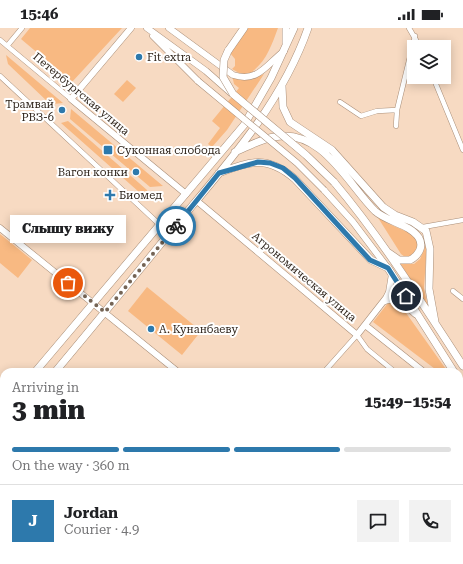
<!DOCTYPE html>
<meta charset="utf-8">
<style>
:root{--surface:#fff;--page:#f2f2f2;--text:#202124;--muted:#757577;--line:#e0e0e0;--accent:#2d79ac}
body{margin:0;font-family:"Roboto Serif",serif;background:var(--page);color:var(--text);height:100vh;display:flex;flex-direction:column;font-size:15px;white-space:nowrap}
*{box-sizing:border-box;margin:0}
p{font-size:13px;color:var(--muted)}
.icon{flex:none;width:22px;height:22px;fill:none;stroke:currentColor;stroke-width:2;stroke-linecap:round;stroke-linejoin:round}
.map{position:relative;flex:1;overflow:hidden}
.drawer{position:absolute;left:0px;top:340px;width:463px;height:196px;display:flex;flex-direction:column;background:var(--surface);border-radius:12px 12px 0 0;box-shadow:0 2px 10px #0003}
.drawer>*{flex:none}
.buttons{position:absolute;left:407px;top:12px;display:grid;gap:8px}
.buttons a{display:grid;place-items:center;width:44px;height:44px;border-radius:0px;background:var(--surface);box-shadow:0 2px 10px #0003;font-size:20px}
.pin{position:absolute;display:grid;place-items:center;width:34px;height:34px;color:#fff;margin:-17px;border:2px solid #fff;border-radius:50%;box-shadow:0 1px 4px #0007}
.courier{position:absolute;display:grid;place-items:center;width:40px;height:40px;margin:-20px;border:3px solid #2d79ac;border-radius:50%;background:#fff;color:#222;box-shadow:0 1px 5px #0007}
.bubble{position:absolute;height:28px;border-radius:0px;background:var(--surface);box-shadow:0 2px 10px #0003;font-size:13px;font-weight:800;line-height:28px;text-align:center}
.summary em{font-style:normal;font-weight:800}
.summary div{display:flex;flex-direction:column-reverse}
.summary{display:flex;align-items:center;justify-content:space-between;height:68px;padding:0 12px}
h1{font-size:26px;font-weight:800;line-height:30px}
.bar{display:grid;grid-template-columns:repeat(4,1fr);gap:6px 4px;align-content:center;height:48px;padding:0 12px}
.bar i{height:5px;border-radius:3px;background:var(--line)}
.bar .on{background:var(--accent)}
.bar p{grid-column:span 4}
.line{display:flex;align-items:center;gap:10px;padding:0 12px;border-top:1px solid var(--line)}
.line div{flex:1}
.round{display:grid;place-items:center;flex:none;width:42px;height:42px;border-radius:0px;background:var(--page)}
.status{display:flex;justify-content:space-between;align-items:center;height:28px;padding:0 20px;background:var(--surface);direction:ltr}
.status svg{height:11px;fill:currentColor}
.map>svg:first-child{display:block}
.green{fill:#f8b982}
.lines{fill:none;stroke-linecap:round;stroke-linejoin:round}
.street-casing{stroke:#aa8f79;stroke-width:5.5}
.secondary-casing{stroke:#aa8f79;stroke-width:7}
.primary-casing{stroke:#aa8f79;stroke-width:8}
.street{stroke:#fff;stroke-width:4.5}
.secondary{stroke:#fff;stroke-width:6}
.primary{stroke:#fff;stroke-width:7}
.secondary-bridge-casing{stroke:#aa8f79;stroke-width:7;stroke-linecap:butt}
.primary-bridge-casing{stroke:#aa8f79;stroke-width:8;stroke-linecap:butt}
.secondary-bridge{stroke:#fff;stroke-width:6}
.primary-bridge{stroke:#fff;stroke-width:7}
.done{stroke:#746455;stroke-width:4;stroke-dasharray:0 7.2}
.route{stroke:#2d79ac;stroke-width:5}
.poi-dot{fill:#2d79ac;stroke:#fff;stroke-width:1.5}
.labels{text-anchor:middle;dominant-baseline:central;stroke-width:4;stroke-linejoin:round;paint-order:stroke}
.poi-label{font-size:11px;fill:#2e241b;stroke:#fff;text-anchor:start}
.street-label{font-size:11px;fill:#2e241b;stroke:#fff}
</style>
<div class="status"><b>15:46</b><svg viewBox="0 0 49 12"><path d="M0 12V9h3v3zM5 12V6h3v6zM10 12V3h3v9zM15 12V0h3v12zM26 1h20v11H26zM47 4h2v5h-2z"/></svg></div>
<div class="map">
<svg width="463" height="536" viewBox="0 0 463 536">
<rect width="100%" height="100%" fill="#f7dac2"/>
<path class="green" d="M30 0H122L72 54 21 11Z
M248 0H278C272 16 267 32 253 43V46H241L232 41 235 38V31L230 25Z
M6 27 63 75 53 76 49 75 8 36Z
M264 46 227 102 212 119 208 116 220 100 212 93 239 60 234 56 232 47 251 52Z
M127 52 136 60 123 74 114 66Z
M71 81 163 158 150 159 70 91Z
M68 93 147 162 148 172 61 95Z
M375 185 387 195 412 206 417 212V223L409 229H405L401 226Z
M0 206 32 232 18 250 0 235Z
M427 215 424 260 428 279 400 235 414 236 420 231Z
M147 259 201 303 182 327 128 283Z
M394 274 399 275 448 344H439L373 294 388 275Z
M463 372V396L459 393V376Z
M4 427V521L0 517V432Z
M463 478V502L459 507V483Z
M92 532H152L149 536H88Z"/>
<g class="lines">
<defs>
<path id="street" d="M409 0 420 19
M0 12 71 71
M7 18 22 0
M0 48 160 197
M433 49 463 122
M340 74 361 88 377 83 397 82
M396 98 397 82 415 8
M423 199 463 192
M453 263 463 271
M324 344 357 307 367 321 395 344
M0 361 4 364
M459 397 463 401
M206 532 211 536
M164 536 167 532"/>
<path id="secondary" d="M131 0 71 71 186 166
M147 0 206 43 231 65
M169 0 233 47C258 55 266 37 284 23
M153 8 198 53
M324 162 353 194 387 239
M197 173 357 307 386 270 389 264 392 246
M0 200 178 344
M383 274C395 267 407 278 415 286
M365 297 424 344
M459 432 463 427
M410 532 414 536
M372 536 376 532"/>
<path id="primary" d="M286 0V15
M228 23 244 0
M282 58 283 79 290 94 332 122 383 179 395 187 413 194 426 203 430 221 429 261 435 294
M235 124C247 119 261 111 274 109 322 100 347 155 375 183 387 194 410 196 419 210 424 219 418 228 410 232H399L389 225
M219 145C251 133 267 127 295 151L371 232 388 240 454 344
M334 154C382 211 422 275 463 338
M35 344 244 97 271 50 294 0
M55 344C96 295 137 245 177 196 227 136 282 75 308 0
M0 386 4 381
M0 410 4 405
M0 534 3 536"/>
</defs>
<use href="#street" class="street-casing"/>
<use href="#secondary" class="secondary-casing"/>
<use href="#primary" class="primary-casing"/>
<use href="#street" class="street"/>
<use href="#secondary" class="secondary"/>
<use href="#primary" class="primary"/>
<defs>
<path id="secondary-bridge" d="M198 53 297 135 324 162
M459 355 463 356"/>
<path id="primary-bridge" d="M228 23 224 32 223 49 233 66 306 127 334 154"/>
</defs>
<use href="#secondary-bridge" class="secondary-bridge-casing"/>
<use href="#primary-bridge" class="primary-bridge-casing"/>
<use href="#secondary-bridge" class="secondary-bridge"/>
<use href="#primary-bridge" class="primary-bridge"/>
</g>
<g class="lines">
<path class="done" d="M68 255 105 284 176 198"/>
<path class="route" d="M176 198 219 145 258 134 270 135 283 140 295 150 370 232 388 240 406 268"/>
</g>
<g class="poi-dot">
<circle cx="139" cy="29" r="4"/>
<circle cx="62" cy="82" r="4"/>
<rect x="103" y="117" width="10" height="10" rx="2"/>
<circle cx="136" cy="144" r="4"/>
<path d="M108 161h4v4h4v4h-4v4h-4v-4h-4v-4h4z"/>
<circle cx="151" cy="301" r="4"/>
</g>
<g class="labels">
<g class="poi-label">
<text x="147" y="29">Fit extra</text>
<text x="54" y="76" text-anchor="end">Трамвай<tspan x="54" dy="13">РВЗ-6</tspan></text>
<text x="117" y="122">Суконная слобода</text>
<text x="128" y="144" text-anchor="end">Вагон конки</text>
<text x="119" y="167">Биомед</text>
<text x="159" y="301">А. Кунанбаеву</text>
</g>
<g class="street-label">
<text transform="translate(81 66) rotate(40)">Петербургская улица</text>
<text transform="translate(304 249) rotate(40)">Агрономическая улица</text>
</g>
</g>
</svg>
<div class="buttons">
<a><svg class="icon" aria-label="layers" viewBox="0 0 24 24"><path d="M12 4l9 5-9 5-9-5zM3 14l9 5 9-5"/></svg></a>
</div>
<div class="pin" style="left:68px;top:255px;background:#ea580c"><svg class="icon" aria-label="bag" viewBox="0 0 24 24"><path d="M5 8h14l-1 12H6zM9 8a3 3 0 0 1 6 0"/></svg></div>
<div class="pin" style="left:406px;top:268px;background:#1f2937"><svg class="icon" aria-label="home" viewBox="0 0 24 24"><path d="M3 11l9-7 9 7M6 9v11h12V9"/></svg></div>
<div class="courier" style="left:176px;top:198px"><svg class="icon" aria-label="bike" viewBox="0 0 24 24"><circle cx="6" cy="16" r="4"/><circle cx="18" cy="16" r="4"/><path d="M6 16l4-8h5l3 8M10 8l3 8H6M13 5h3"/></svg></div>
<div class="bubble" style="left:10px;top:187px;width:116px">Слышу вижу</div>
<section class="drawer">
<div class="summary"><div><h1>3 min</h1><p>Arriving in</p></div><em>15:49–15:54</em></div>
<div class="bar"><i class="on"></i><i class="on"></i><i class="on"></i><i></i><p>On the way · 360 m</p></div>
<div class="line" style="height:72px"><b class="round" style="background:var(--accent);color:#fff">J</b><div><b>Jordan</b><p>Courier · 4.9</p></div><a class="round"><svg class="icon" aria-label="chat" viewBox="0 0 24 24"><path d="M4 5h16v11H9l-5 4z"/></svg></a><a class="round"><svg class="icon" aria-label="phone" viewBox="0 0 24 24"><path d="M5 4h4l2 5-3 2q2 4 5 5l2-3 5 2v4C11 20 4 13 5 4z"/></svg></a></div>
</section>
</div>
